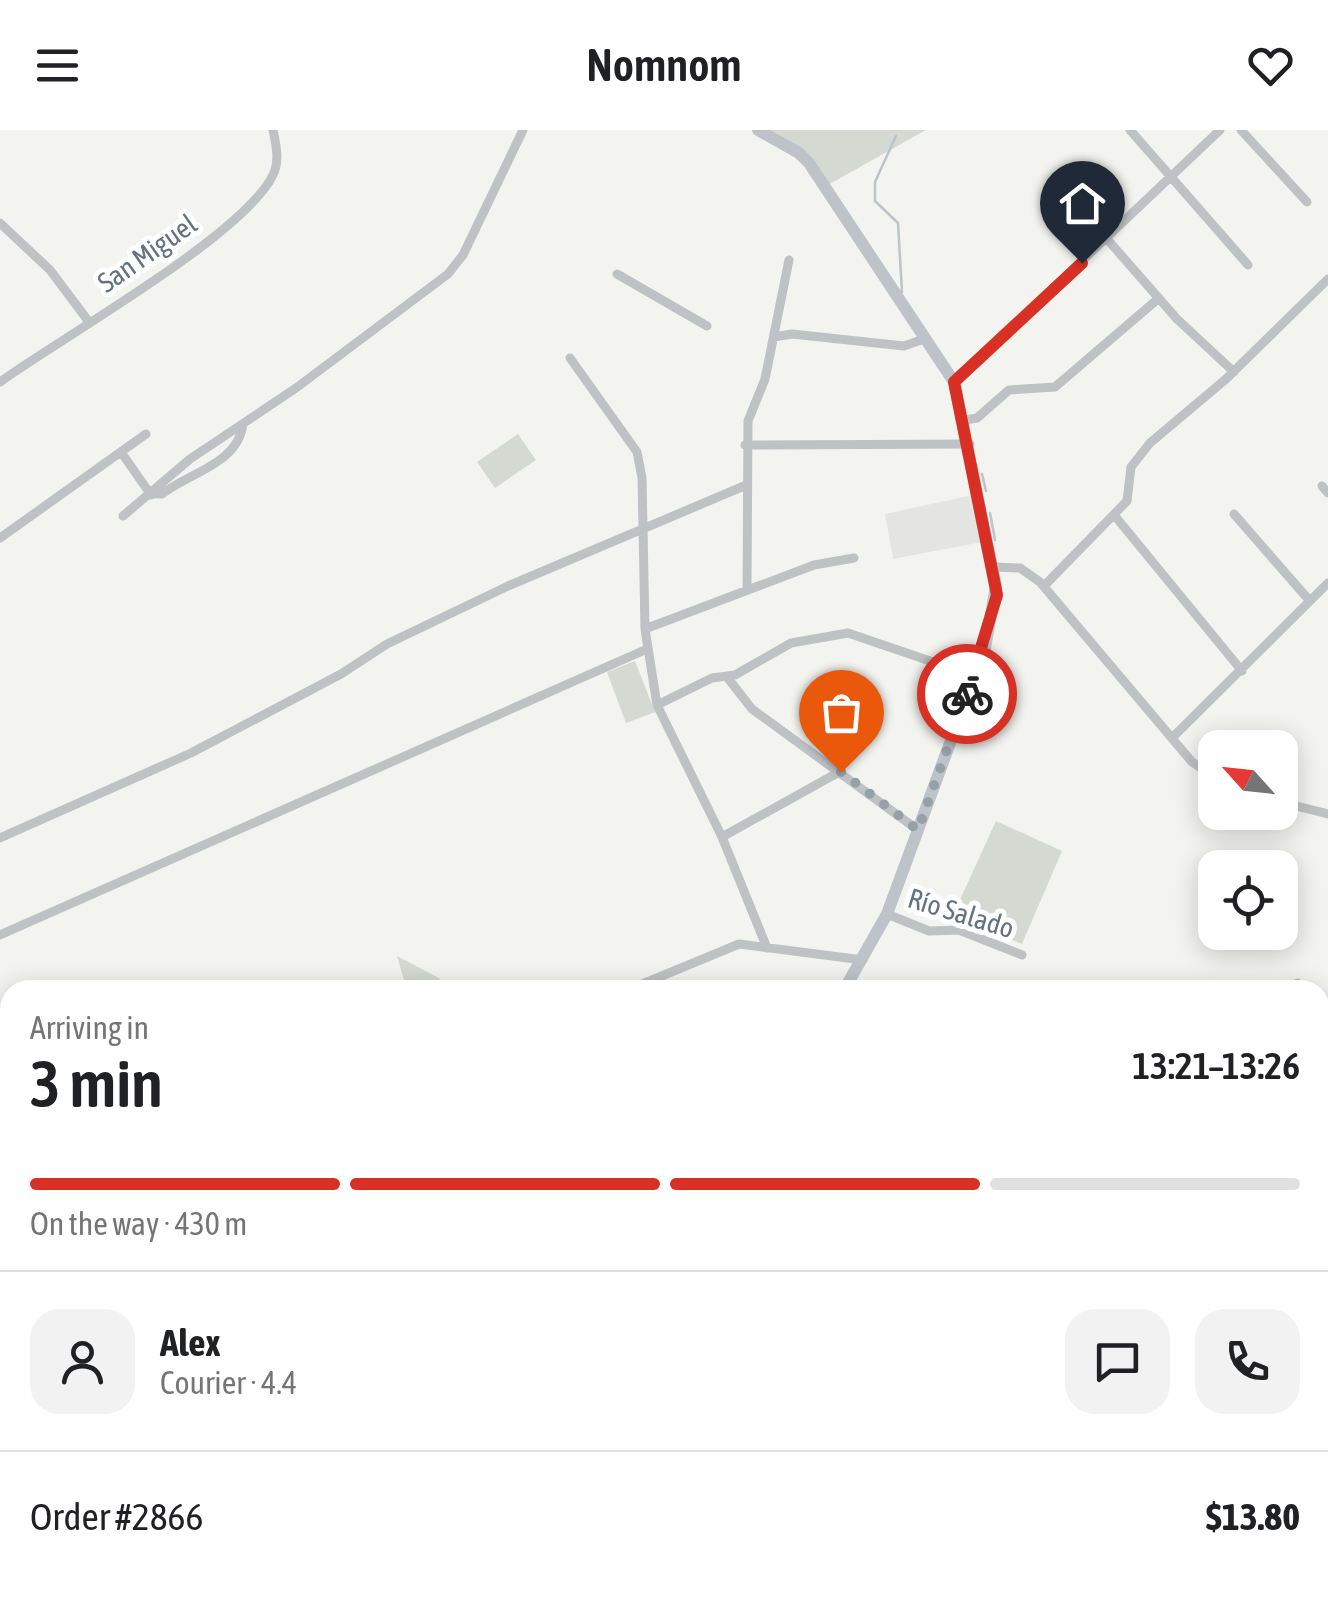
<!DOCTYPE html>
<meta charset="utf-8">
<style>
:root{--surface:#fff;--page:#f2f2f2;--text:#202124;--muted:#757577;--line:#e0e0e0;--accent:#d93025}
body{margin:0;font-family:"Asap Condensed",sans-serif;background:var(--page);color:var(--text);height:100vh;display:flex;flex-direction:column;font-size:38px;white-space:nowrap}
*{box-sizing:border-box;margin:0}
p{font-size:32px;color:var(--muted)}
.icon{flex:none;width:55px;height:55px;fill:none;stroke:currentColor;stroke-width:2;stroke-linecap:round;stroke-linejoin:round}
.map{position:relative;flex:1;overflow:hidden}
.panel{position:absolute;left:0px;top:850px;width:1330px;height:620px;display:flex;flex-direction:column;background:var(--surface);border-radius:30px 30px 0 0;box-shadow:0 5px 25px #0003}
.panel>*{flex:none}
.needle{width:65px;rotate:297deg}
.fabs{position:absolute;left:1198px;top:600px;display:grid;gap:20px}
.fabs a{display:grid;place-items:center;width:100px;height:100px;border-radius:20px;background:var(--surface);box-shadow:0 5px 25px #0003;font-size:50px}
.pin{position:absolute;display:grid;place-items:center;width:85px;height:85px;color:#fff;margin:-102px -42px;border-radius:50% 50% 50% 0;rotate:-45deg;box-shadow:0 0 10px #0007}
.pin .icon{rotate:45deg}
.courier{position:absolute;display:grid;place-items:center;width:100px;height:100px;margin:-50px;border:8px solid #d93025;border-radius:50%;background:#fff;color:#222;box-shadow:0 2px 12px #0007}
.headline em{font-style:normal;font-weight:600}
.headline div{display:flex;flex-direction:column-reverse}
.headline{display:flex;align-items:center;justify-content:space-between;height:170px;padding:0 30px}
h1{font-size:65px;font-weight:600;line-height:75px}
.bar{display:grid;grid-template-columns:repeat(4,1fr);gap:15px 10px;align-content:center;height:120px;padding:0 30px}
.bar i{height:12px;border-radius:8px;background:var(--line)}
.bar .current{background:var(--accent)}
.bar p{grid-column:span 4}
.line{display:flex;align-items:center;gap:25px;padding:0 30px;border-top:2px solid var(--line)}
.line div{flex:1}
.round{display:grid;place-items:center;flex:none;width:105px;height:105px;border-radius:30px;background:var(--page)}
header{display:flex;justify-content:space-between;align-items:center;height:130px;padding:0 30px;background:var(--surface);font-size:45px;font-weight:600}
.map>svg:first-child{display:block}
.built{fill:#e4e5e3}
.green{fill:#d4dad1}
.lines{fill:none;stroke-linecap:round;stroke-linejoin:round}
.stream{stroke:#bac4ca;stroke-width:2.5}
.street{stroke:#bec2c5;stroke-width:9}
.secondary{stroke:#bdc3c9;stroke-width:12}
.done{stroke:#95a0a7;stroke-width:10;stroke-dasharray:0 18}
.route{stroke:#d93025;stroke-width:12}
.labels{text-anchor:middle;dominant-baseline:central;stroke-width:10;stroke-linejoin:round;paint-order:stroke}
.street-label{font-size:28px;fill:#637280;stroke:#fff}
</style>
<header><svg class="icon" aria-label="menu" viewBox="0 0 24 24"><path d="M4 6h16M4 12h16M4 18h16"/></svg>Nomnom<svg class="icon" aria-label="heart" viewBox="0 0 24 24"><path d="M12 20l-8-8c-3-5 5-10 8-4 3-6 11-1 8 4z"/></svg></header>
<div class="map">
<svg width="1328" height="1470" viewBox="0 0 1328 1470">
<rect width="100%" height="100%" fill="#f3f4ef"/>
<path class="built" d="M973 365 982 412 893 429 885 384Z"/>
<path class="green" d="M766 0H926L826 56Z
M518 304 536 330 495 358 477 332Z
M635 531 655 582 626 593 607 542Z
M996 691 1062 721 1022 814 953 785Z
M397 826 439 848 440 850 407 860Z"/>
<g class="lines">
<path class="stream" d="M896 6 875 52V71L898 93 902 162
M982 344 986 361
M990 383 995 410"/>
<path class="street" d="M1130 0 1248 135
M1241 0 1307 72
M0 93 50 140 89 192
M1107 109 1177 189 1234 242
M617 144 707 196
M774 207 792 204 904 216 924 209
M570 228 637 322 642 348 645 499 657 575 722 707 767 818
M0 252C62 207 243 106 273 45 280 30 276 15 273 0
M954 252 1220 0
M965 290 977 288 1009 260 1055 257 1159 168
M745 315 970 314
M121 322 151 365
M1322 356 1328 363
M153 364H162C190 342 238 334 243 294
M1234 384 1309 470
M123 386 190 329 296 258 448 144 463 125 523 0
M1115 386 1242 541
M0 408 146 304
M994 437 1020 438 1040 452 1192 632 1215 647
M1044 456 1127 371 1131 337 1150 313 1226 249 1328 149
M747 460 748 291 765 249 789 130
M645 499 814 435 854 428
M727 547 752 579 918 700
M657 575 712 548 735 545 791 513 848 503 974 546
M1172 608 1328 453
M1280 672 1328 684
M722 707 841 641
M0 708 191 623 341 544 387 514 508 456 744 356
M887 784 929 801 959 800 1022 825
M0 805 647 519
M628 860 739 814 863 830
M1279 860 1298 853
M1320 941 1328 938
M0 992 10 987
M0 1083 10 1079
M0 1108 10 1133
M0 1180 10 1176
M1320 1183 1328 1181
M1320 1235 1328 1258
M0 1329 10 1309
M1320 1330 1328 1328
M0 1356 10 1359
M172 1460 186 1470
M333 1460 348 1470
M457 1460 471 1470
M611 1460 625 1470
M744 1460 758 1470
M0 1462 12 1470
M260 1470 266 1460
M367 1470 372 1460
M645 1470 651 1460
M1301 1470 1328 1457"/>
<path class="secondary" d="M758 0 799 23 809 33 954 252 996 456 985 518 887 784 844 860
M983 1460 988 1470"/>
</g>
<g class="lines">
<path class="done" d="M841 642 918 700 967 564"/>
<path class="route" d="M967 564 997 465 954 252 1082 133"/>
</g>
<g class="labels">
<g class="street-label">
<text transform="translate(147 123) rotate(-35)">San Miguel</text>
<text transform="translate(961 783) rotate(17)">Río Salado</text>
</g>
</g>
</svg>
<div class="fabs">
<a><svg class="needle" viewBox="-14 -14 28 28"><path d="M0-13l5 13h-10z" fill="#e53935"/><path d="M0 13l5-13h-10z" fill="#757577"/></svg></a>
<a><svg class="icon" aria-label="locate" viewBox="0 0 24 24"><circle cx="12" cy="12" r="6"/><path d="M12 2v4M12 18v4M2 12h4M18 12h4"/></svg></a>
</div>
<div class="pin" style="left:841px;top:642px;background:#ea580c"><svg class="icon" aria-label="bag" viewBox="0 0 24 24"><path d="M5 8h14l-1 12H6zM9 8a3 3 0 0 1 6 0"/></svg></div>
<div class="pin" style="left:1082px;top:133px;background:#1f2937"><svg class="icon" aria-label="home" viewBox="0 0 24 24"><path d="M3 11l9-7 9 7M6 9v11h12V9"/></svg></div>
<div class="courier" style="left:967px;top:564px"><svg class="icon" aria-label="bike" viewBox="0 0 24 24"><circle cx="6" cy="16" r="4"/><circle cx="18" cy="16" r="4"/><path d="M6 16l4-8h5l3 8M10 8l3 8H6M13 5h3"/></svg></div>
<section class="panel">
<div class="headline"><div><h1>3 min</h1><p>Arriving in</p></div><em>13:21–13:26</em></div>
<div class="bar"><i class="current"></i><i class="current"></i><i class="current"></i><i></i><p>On the way · 430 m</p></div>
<div class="line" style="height:180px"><a class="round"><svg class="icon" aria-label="person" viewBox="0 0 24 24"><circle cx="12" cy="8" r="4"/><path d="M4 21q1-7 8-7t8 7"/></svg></a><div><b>Alex</b><p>Courier · 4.4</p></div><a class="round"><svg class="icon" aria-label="chat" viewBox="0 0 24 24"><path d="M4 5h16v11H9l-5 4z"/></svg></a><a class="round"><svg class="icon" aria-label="phone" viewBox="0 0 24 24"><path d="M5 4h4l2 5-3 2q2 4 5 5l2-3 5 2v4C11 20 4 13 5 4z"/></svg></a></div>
<div class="line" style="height:130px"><div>Order #2866</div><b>$13.80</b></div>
</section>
</div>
